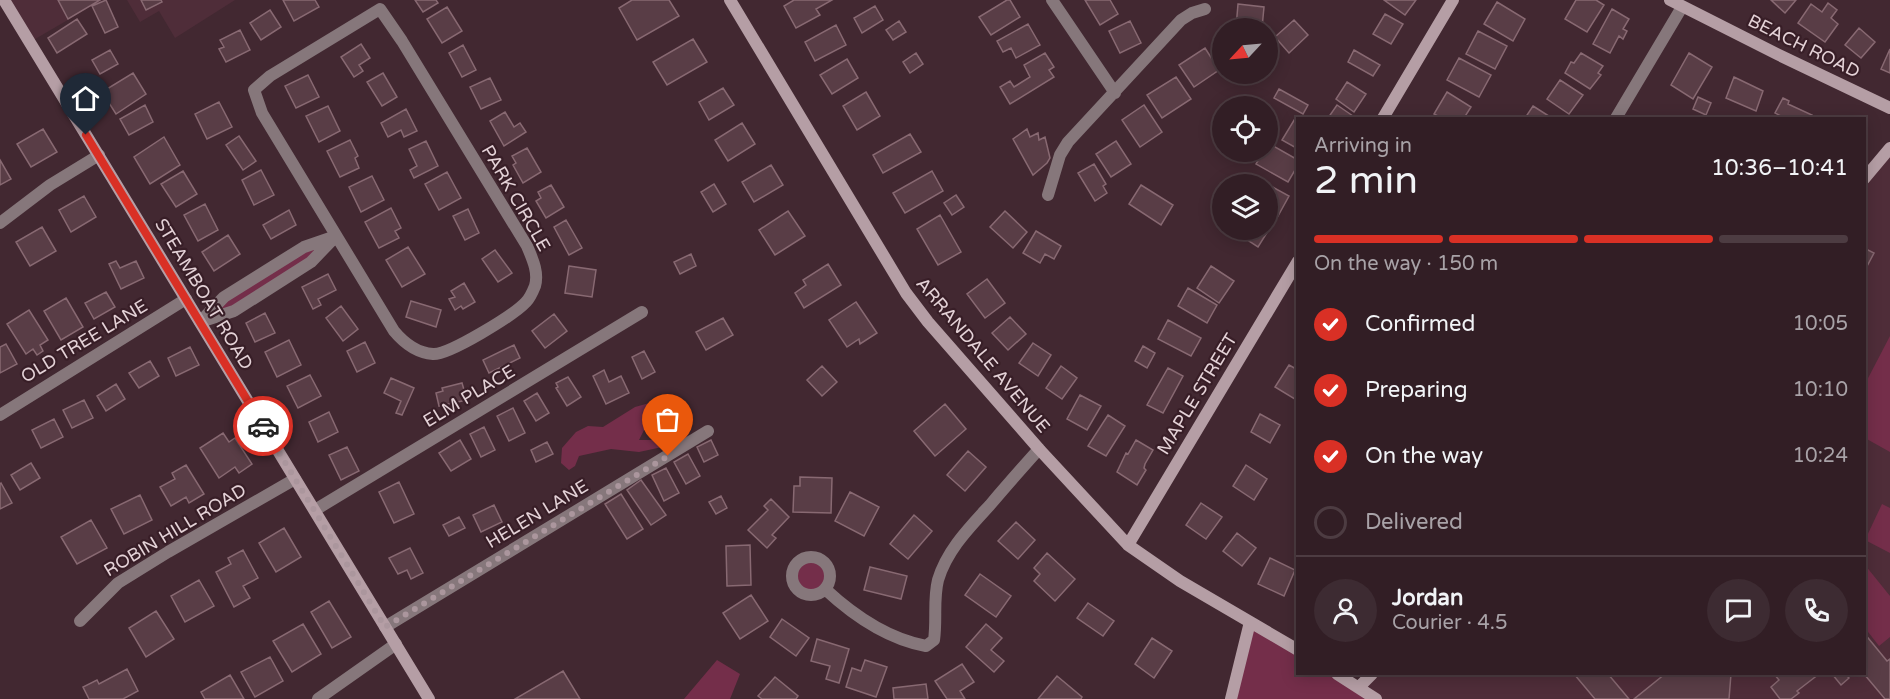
<!DOCTYPE html>
<meta charset="utf-8">
<style>
:root{--surface:#321e25;--page:#3d2b32;--text:#f1f3f6;--muted:#a8a2a7;--line:#4d3c42;--accent:#d93025}
body{margin:0;font-family:"Varela Round",sans-serif;background:var(--page);color:var(--text);height:100vh;display:flex;flex-direction:column;font-size:22px;white-space:nowrap}
*{box-sizing:border-box;margin:0}
p{font-size:20px;color:var(--muted)}
.icon{flex:none;width:33px;height:33px;fill:none;stroke:currentColor;stroke-width:2;stroke-linecap:round;stroke-linejoin:round}
.map{position:relative;flex:1;overflow:hidden}
.details{position:absolute;left:1296px;top:117px;width:570px;height:558px;display:flex;flex-direction:column;background:var(--surface);border-radius:0px;box-shadow:0 3px 15px #0003,0 0 0 2px var(--line)}
.details>*{flex:none}
.needle{width:39px;rotate:244deg}
.tools{position:absolute;left:1212px;top:18px;display:grid;gap:12px}
.tools a{display:grid;place-items:center;width:66px;height:66px;border-radius:50%;background:var(--surface);box-shadow:0 3px 15px #0003,0 0 0 2px var(--line);font-size:30px}
.pin{position:absolute;display:grid;place-items:center;width:51px;height:51px;color:#fff;margin:-62px -26px;border-radius:50% 50% 50% 0;rotate:-45deg;box-shadow:0 0 6px #0007}
.pin .icon{rotate:45deg}
.courier{position:absolute;display:grid;place-items:center;width:60px;height:60px;margin:-30px;border:4px solid #d93025;border-radius:50%;background:#fff;color:#222;box-shadow:0 2px 8px #0007}
.head em{font-style:normal;font-weight:600}
.head div{display:flex;flex-direction:column-reverse}
.head{display:flex;align-items:center;justify-content:space-between;height:102px;padding:0 18px}
h1{font-size:39px;font-weight:600;line-height:45px}
.bar{display:grid;grid-template-columns:repeat(4,1fr);gap:9px 6px;align-content:center;height:72px;padding:0 18px}
.bar i{height:8px;border-radius:4px;background:var(--line)}
.bar .active{background:var(--accent)}
.bar p{grid-column:span 4}
.line{display:flex;align-items:center;gap:15px;padding:0 18px;border-top:2px solid var(--line)}
.line div{flex:1}
.round{display:grid;place-items:center;flex:none;width:63px;height:63px;border-radius:32px;background:var(--page)}
ol{padding:0 18px;list-style:none}
li{display:flex;align-items:center;gap:18px;height:66px}
li p{margin-inline-start:auto}
li .icon{padding:6px;border-radius:50%;background:var(--accent);color:#fff;stroke-width:4}
li:last-child{color:var(--muted)}
li i{width:33px;height:33px;border:3px solid var(--line);border-radius:50%}
.map>svg:first-child{display:block}
.built{fill:#4f2d39}
.green{fill:#742e4a}
.building{fill:#593d46;stroke:#886972;stroke-width:1.5}
.lines{fill:none;stroke-linecap:round;stroke-linejoin:round}
.street{stroke:#86777b;stroke-width:12}
.secondary{stroke:#b59ea5;stroke-width:12}
.done{stroke:#ab969d;stroke-width:6;stroke-dasharray:0 10.8}
.route{stroke:#d93025;stroke-width:8}
.labels{text-anchor:middle;dominant-baseline:central;stroke-width:4.5;stroke-linejoin:round;paint-order:stroke}
.street-label{font-size:18px;fill:#e4d2d7;stroke:#381e27}
</style>
<div class="map">
<svg width="1890" height="699" viewBox="0 0 1890 699">
<rect width="100%" height="100%" fill="#422831"/>
<path class="built" d="M4 0H102L30 42Z
M127 0H235L175 38 159 11 140 22Z
M1890 148V699H1376L1359 687 1372 674H1864V179Z"/>
<path class="green" d="M327 241C299 271 249 301 210 315 237 288 291 255 327 241Z
M1890 336V452L1865 438V384Z
M670 400 645 428 639 440H669L691 435 667 446 639 452 611 449 579 456 575 466 569 470 561 463 562 448 576 432 588 426 603 427 635 407 653 402Z
M1882 504 1890 508V553L1865 540Z
M795 576a16 16 0 1 1 32 0a16 16 0 1 1-32 0Z
M1865 565 1890 596V637L1879 646 1865 628Z
M1250 622 1297 650 1298 674H1337L1376 699H1231Z
M717 660 740 674 730 699H684Z"/>
<path class="building" d="M58 0H100L68 19Z
M106 0 118 27 105 33 92 6Z
M141 0H161L162 2 146 10Z
M283 0H315L319 7 294 21Z
M415 0H436L438 3 423 12Z
M632 0H669L679 16 637 40 619 8Z
M794 0H832L816 9 820 15 796 28 784 6Z
M1007 0H1010L1020 17 991 35 979 17Z
M1085 0H1110L1118 14 1100 25Z
M1384 0H1416L1405 15Z
M1576 0H1596L1604 5 1587 32 1565 19Z
M1771 0H1796L1785 13Z
M1497 2 1525 19 1513 41 1484 24Z
M1828 3 1837 10 1831 18 1838 24 1825 42 1798 23 1811 4 1822 12Z
M1238 4 1264 7 1262 28H1236Z
M875 6 883 20 862 33 854 18Z
M447 7 462 31 442 43 427 19Z
M1612 9 1629 19 1623 29 1627 31 1623 39 1619 36 1610 53 1593 44Z
M270 10 281 27 261 40 250 23Z
M1385 14 1403 24 1391 44 1373 34Z
M77 19 87 34 57 53 48 38Z
M1294 20 1308 35 1289 53 1275 37Z
M899 21 906 32 893 40 886 30Z
M1130 21 1141 43 1120 53 1109 31Z
M1028 24 1040 45 1016 58 1011 48 1003 52 997 41Z
M836 25 846 45 815 61 805 42Z
M1859 28 1875 42 1861 58 1845 45Z
M240 30 250 50 226 62 219 49 224 47 220 40Z
M1478 31 1507 46 1495 69 1466 54Z
M693 39 707 62 667 85 653 62Z
M361 44 370 58 359 65 363 71 354 77 341 57Z
M463 45 476 70 462 77 449 53Z
M1205 48 1219 70 1194 87 1179 65Z
M1890 49V73L1881 69Z
M110 50 118 64 100 74 92 60Z
M1354 50 1380 65 1373 76 1348 62Z
M916 53 923 64 910 73 903 62Z
M1045 53 1054 67 1049 70 1054 77 1010 104 1000 87 1010 81 1014 87 1030 77 1024 65Z
M1581 53 1603 66 1598 73 1601 75 1590 89 1565 73 1571 62 1574 63Z
M1689 53 1712 67 1693 99 1671 85Z
M1459 58 1491 75 1479 97 1447 80Z
M847 59 858 78 832 94 820 75Z
M133 73 146 94 116 114 102 92Z
M383 73 397 97 382 106 367 82Z
M308 75 319 97 296 108 285 86Z
M1176 77 1191 99 1162 118 1147 95Z
M1734 77 1763 91 1756 111 1726 98Z
M490 78 501 100 481 109 470 87Z
M1560 80 1583 95 1569 114 1547 99Z
M1347 82 1366 94 1354 112 1336 99Z
M723 88 734 105 709 120 699 102Z
M1279 89 1308 105 1303 114 1274 98Z
M866 92 880 116 857 130 843 106Z
M1447 92 1471 107 1464 118H1442L1434 114Z
M1698 97 1711 103 1706 115 1693 109Z
M1783 98 1789 101 1788 104 1812 115 1810 118H1780L1781 116 1775 113Z
M219 102 232 127 207 139 195 114Z
M145 105 153 122 129 135 120 119Z
M1144 105 1162 132 1140 147 1122 120Z
M1337 105 1353 116 1351 118H1328Z
M328 106 340 131 319 142 306 116Z
M1533 106 1552 118H1525Z
M406 109 417 131 404 137 401 130 388 137 381 123Z
M505 112 514 127 520 123 526 132 504 146 490 121Z
M1296 117 1298 118V149L1282 140Z
M742 123 755 144 728 161 715 140Z
M43 129 57 152 31 167 17 144Z
M1027 129 1030 137 1038 133 1039 140 1045 137 1050 158 1047 163 1033 175 1013 139Z
M910 134 921 152 883 173 873 155Z
M239 136 256 161 243 170 226 145Z
M164 137 180 165 150 184 134 157Z
M350 140 358 156 355 158 359 168 340 177 327 151Z
M426 141 438 166 414 178 410 170 417 166 409 149Z
M1116 141 1131 164 1111 177 1096 154Z
M1268 143 1298 160V165L1288 182 1256 164 1263 152H1268Z
M527 148 541 172 523 183 513 165 516 163 512 156Z
M0 160 11 179 0 185Z
M1094 164 1106 184 1103 186 1107 193 1095 201 1078 173Z
M771 165 783 185 754 202 742 182Z
M261 170 274 195 254 205 242 180Z
M183 171 197 194 176 207 161 184Z
M932 171 943 191 905 213 893 193Z
M447 172 461 198 439 210 425 184Z
M372 176 384 200 361 212 349 187Z
M714 184 726 204 713 212 701 192Z
M1267 184 1289 196 1278 216 1268 210Z
M551 185 564 207 546 218 536 201 541 198 538 192Z
M1141 185 1173 205 1161 225 1129 204Z
M956 195 964 207 952 215 944 203Z
M84 196 96 217 71 232 59 210Z
M205 204 218 230 198 241 184 215Z
M391 208 401 228 395 231 399 238 379 248 365 222Z
M468 209 479 233 465 240 453 216Z
M289 210 296 225 271 239 263 225Z
M788 211 805 236 775 255 759 230Z
M1005 211 1027 232 1013 248 990 227Z
M940 215 961 252 938 265 917 229Z
M566 220 582 248 569 255 554 227Z
M42 227 56 251 30 266 16 242Z
M1236 230H1266L1268 231 1258 247 1235 232Z
M1036 231 1061 246 1054 259 1045 254 1040 263 1023 253Z
M228 235 240 254 214 271 202 252Z
M408 247 425 274 402 287 386 260Z
M1864 248 1874 253 1864 272Z
M495 250 512 273 498 282 482 259Z
M691 254 696 266 680 274 674 262Z
M116 261 120 268 136 261 144 278 121 289 109 264Z
M828 264 841 285 804 308 795 293 806 285 803 280Z
M569 266 596 270 592 297 565 293Z
M1211 266 1234 281 1219 303 1197 288Z
M328 274 336 290 318 299 321 305 313 309 302 287Z
M987 279 1005 303 985 318 967 294Z
M464 283 475 302 463 309 461 306 455 310 449 299 455 297 451 291Z
M1188 288 1217 305 1207 323 1178 306Z
M106 292 115 307 94 319 85 303Z
M66 298 83 327 61 340 44 311Z
M411 301 441 310 436 327 406 317Z
M856 302 877 333 860 344 859 339 847 347 829 320Z
M341 306 358 329 343 341 326 318Z
M29 310 48 340 40 345 43 351 37 355 33 349 26 354 7 324Z
M265 313 275 333 255 342 246 323Z
M554 314 567 331 545 348 532 331Z
M1010 317 1026 334 1008 350 992 333Z
M723 318 733 335 706 350 696 332Z
M1168 320 1201 338 1191 356 1158 339Z
M289 340 301 365 277 377 265 352Z
M365 342 375 363 357 372 347 351Z
M1033 343 1051 355 1038 376 1019 363Z
M6 344 17 364 0 373V347Z
M514 345 520 358 489 373 483 360Z
M1143 346 1155 353 1147 368 1135 361Z
M190 347 199 365 176 376 168 358Z
M644 351 655 372 642 379 632 357Z
M150 361 159 376 139 388 129 373Z
M1289 365 1298 370V401L1275 387Z
M822 366 837 382 822 396 807 380Z
M1061 366 1077 378 1062 399 1046 388Z
M1168 368 1183 376 1163 413 1147 405Z
M604 370 609 382 621 376 629 393 606 404 593 376Z
M310 375 321 396 298 408 287 386Z
M568 377 581 397 567 406 556 388 558 387 556 383Z
M391 378 414 388 402 415 396 413 401 401 384 393Z
M462 383 467 400 439 406 436 393 443 391 442 388Z
M116 384 125 399 106 411 97 396Z
M537 393 549 413 536 421 524 401Z
M1080 395 1101 406 1087 430 1067 419Z
M84 400 93 418 72 428 63 410Z
M945 404 966 429 935 456 914 431Z
M513 408 525 433 509 441 497 416Z
M329 412 338 432 318 442 309 422Z
M1260 414 1280 425 1270 443 1251 432Z
M1108 415 1125 426 1106 456 1088 446Z
M54 419 63 437 41 448 32 430Z
M484 427 495 450 481 457 470 434Z
M223 433 229 442 235 438 252 464 239 473 235 467 219 478 200 448Z
M460 440 471 459 451 471 439 453Z
M711 440 718 455 704 462 697 447Z
M1136 440 1153 450 1145 464 1144 468 1146 470 1137 485 1117 472 1126 453 1128 454Z
M547 442 553 454 536 462 531 450Z
M347 447 359 471 341 480 329 455Z
M968 451 986 467 965 491 947 475Z
M688 454 700 476 686 484 674 462Z
M31 463 40 478 20 490 11 475Z
M186 465 204 494 189 503 186 497 171 506 160 487 175 479 172 473Z
M1246 465 1267 479 1254 500 1233 486Z
M666 468 679 493 664 501 652 475Z
M800 477 832 478 831 513 793 512 794 486H800Z
M641 480 666 515 651 525 627 490Z
M399 482 414 514 394 523 379 492Z
M1 483 12 503 0 509V484Z
M850 492 879 507 864 536 835 521Z
M621 494 643 529 627 539 605 504Z
M140 495 152 520 124 534 111 509Z
M721 496 727 508 716 514 709 502Z
M771 499 789 517 772 535 776 538 767 548 748 530 768 510 764 506Z
M1201 503 1222 517 1206 539 1186 525Z
M494 505 502 522 481 532 473 515Z
M914 515 932 531 908 559 890 544Z
M459 517 465 528 449 536 443 525Z
M91 520 107 548 77 564 61 537Z
M1016 522 1035 540 1018 559 998 541Z
M284 528 301 557 276 572 259 543Z
M1237 533 1256 548 1242 566 1223 551Z
M750 545 751 585 727 586 726 546Z
M410 548 423 573 411 579 407 570 398 574 389 558Z
M243 550 258 578 243 586 250 598 234 607 216 572 231 564 228 558Z
M1047 553 1075 579 1055 601 1034 581 1040 574 1034 568Z
M1270 558 1295 570 1284 596 1258 584Z
M870 567 907 576 901 599 864 590Z
M980 574 1011 596 996 617 965 595Z
M199 580 214 606 185 622 171 596Z
M751 595 768 621 740 639 723 613Z
M329 601 351 637 332 648 311 612Z
M1088 603 1114 621 1103 636 1077 618Z
M156 611 174 639 146 657 129 628Z
M782 619 809 638 796 656 770 637Z
M303 624 321 654 292 672 273 641Z
M986 624 1002 638 991 650 1004 661 994 672 966 647Z
M1864 633 1887 661 1890 659V699H1885L1864 674Z
M1152 638 1172 651 1154 678 1135 664Z
M817 639 849 649 839 683 826 679 830 666 811 661Z
M270 657 283 681 255 697 241 672Z
M865 660 887 667 876 697 846 687 852 668 861 671Z
M962 664 974 682 960 691 965 699H947L935 681Z
M127 669 138 691 123 699H89L83 687 97 680 99 684Z
M563 671 580 699H515Z
M1574 674H1608L1629 699H1595Z
M1665 674H1731L1729 699H1634Z
M1774 674H1819L1797 691 1799 693 1791 699H1780L1771 687 1779 680Z
M1832 674H1845L1849 678 1841 685Z
M230 675 244 699H205L201 692Z
M1057 676 1082 697 1081 699H1038Z
M775 677 798 696 796 699H762L758 696Z
M926 684 928 699H894L893 688Z"/>
<g class="lines">
<path class="street" d="M1052 0 1115 93
M380 9 402 41 527 246C532 258 539 272 535 286 533 291 529 299 526 302 514 315 449 355 433 354 417 353 404 343 394 331L262 113 254 90 270 76Z
M1616 118 1682 7
M1048 195 1060 155 1068 142 1181 20 1192 13 1205 9
M0 223 50 185 99 155
M336 236 311 262 234 311 200 322 224 297 304 247Z
M0 415 186 299
M315 510 642 312
M792 576a19 19 0 1 1 38 0a19 19 0 1 1-38 0Z
M825 589C853 615 888 639 926 646L934 640C937 620 933 600 938 580 947 550 969 528 990 505 1006 486 1022 468 1039 449
M80 621 118 583 168 552 295 479
M385 627 708 431
M318 699 396 644"/>
<path class="secondary" d="M4 0 429 699
M730 0 906 293 928 322 1039 449 1128 545 1180 581 1298 650
M1670 0 1777 54 1890 108
M1383 118 1453 0
M1864 179 1890 148
M1128 545 1298 261
M1337 674 1376 699
M1359 687 1372 674
M1231 699 1250 622"/>
</g>
<g class="lines">
<path class="done" d="M263 426 385 627 668 456"/>
<path class="route" d="M86 135 263 426"/>
</g>
<g class="labels">
<g class="street-label">
<text transform="translate(1804 46) rotate(26)">BEACH ROAD</text>
<text transform="translate(516 198) rotate(60)">PARK CIRCLE</text>
<text transform="translate(204 294) rotate(59)">STEAMBOAT ROAD</text>
<text transform="translate(84 341) rotate(-31)">OLD TREE LANE</text>
<text transform="translate(983 355) rotate(50)">ARRANDALE AVENUE</text>
<text transform="translate(1197 394) rotate(-59)">MAPLE STREET</text>
<text transform="translate(469 396) rotate(-31)">ELM PLACE</text>
<text transform="translate(537 514) rotate(-31)">HELEN LANE</text>
<text transform="translate(175 530) rotate(-31)">ROBIN HILL ROAD</text>
</g>
</g>
</svg>
<div class="tools">
<a><svg class="needle" viewBox="-14 -14 28 28"><path d="M0-13l5 13h-10z" fill="#e53935"/><path d="M0 13l5-13h-10z" fill="#a8a2a7"/></svg></a>
<a><svg class="icon" aria-label="locate" viewBox="0 0 24 24"><circle cx="12" cy="12" r="6"/><path d="M12 2v4M12 18v4M2 12h4M18 12h4"/></svg></a>
<a><svg class="icon" aria-label="layers" viewBox="0 0 24 24"><path d="M12 4l9 5-9 5-9-5zM3 14l9 5 9-5"/></svg></a>
</div>
<div class="pin" style="left:668px;top:456px;background:#ea580c"><svg class="icon" aria-label="bag" viewBox="0 0 24 24"><path d="M5 8h14l-1 12H6zM9 8a3 3 0 0 1 6 0"/></svg></div>
<div class="pin" style="left:86px;top:135px;background:#1f2937"><svg class="icon" aria-label="home" viewBox="0 0 24 24"><path d="M3 11l9-7 9 7M6 9v11h12V9"/></svg></div>
<div class="courier" style="left:263px;top:426px"><svg class="icon" aria-label="car" viewBox="0 0 24 24"><path d="M5 17H2v-5l4-1 3-4h7l3 4 3 1v5h-3M9 17h6M6 11h13"/><circle cx="7" cy="17" r="2"/><circle cx="17" cy="17" r="2"/></svg></div>
<section class="details">
<div class="head"><div><h1>2 min</h1><p>Arriving in</p></div><em>10:36–10:41</em></div>
<div class="bar"><i class="active"></i><i class="active"></i><i class="active"></i><i></i><p>On the way · 150 m</p></div>
<ol>
<li><svg class="icon" aria-label="check" viewBox="0 0 24 24"><path d="M5 12l5 5 9-10"/></svg>Confirmed<p>10:05</p></li>
<li><svg class="icon" aria-label="check" viewBox="0 0 24 24"><path d="M5 12l5 5 9-10"/></svg>Preparing<p>10:10</p></li>
<li><svg class="icon" aria-label="check" viewBox="0 0 24 24"><path d="M5 12l5 5 9-10"/></svg>On the way<p>10:24</p></li>
<li><i></i>Delivered</li>
</ol>
<div class="line" style="height:108px"><a class="round"><svg class="icon" aria-label="person" viewBox="0 0 24 24"><circle cx="12" cy="8" r="4"/><path d="M4 21q1-7 8-7t8 7"/></svg></a><div><b>Jordan</b><p>Courier · 4.5</p></div><a class="round"><svg class="icon" aria-label="chat" viewBox="0 0 24 24"><path d="M4 5h16v11H9l-5 4z"/></svg></a><a class="round"><svg class="icon" aria-label="phone" viewBox="0 0 24 24"><path d="M5 4h4l2 5-3 2q2 4 5 5l2-3 5 2v4C11 20 4 13 5 4z"/></svg></a></div>
</section>
</div>
